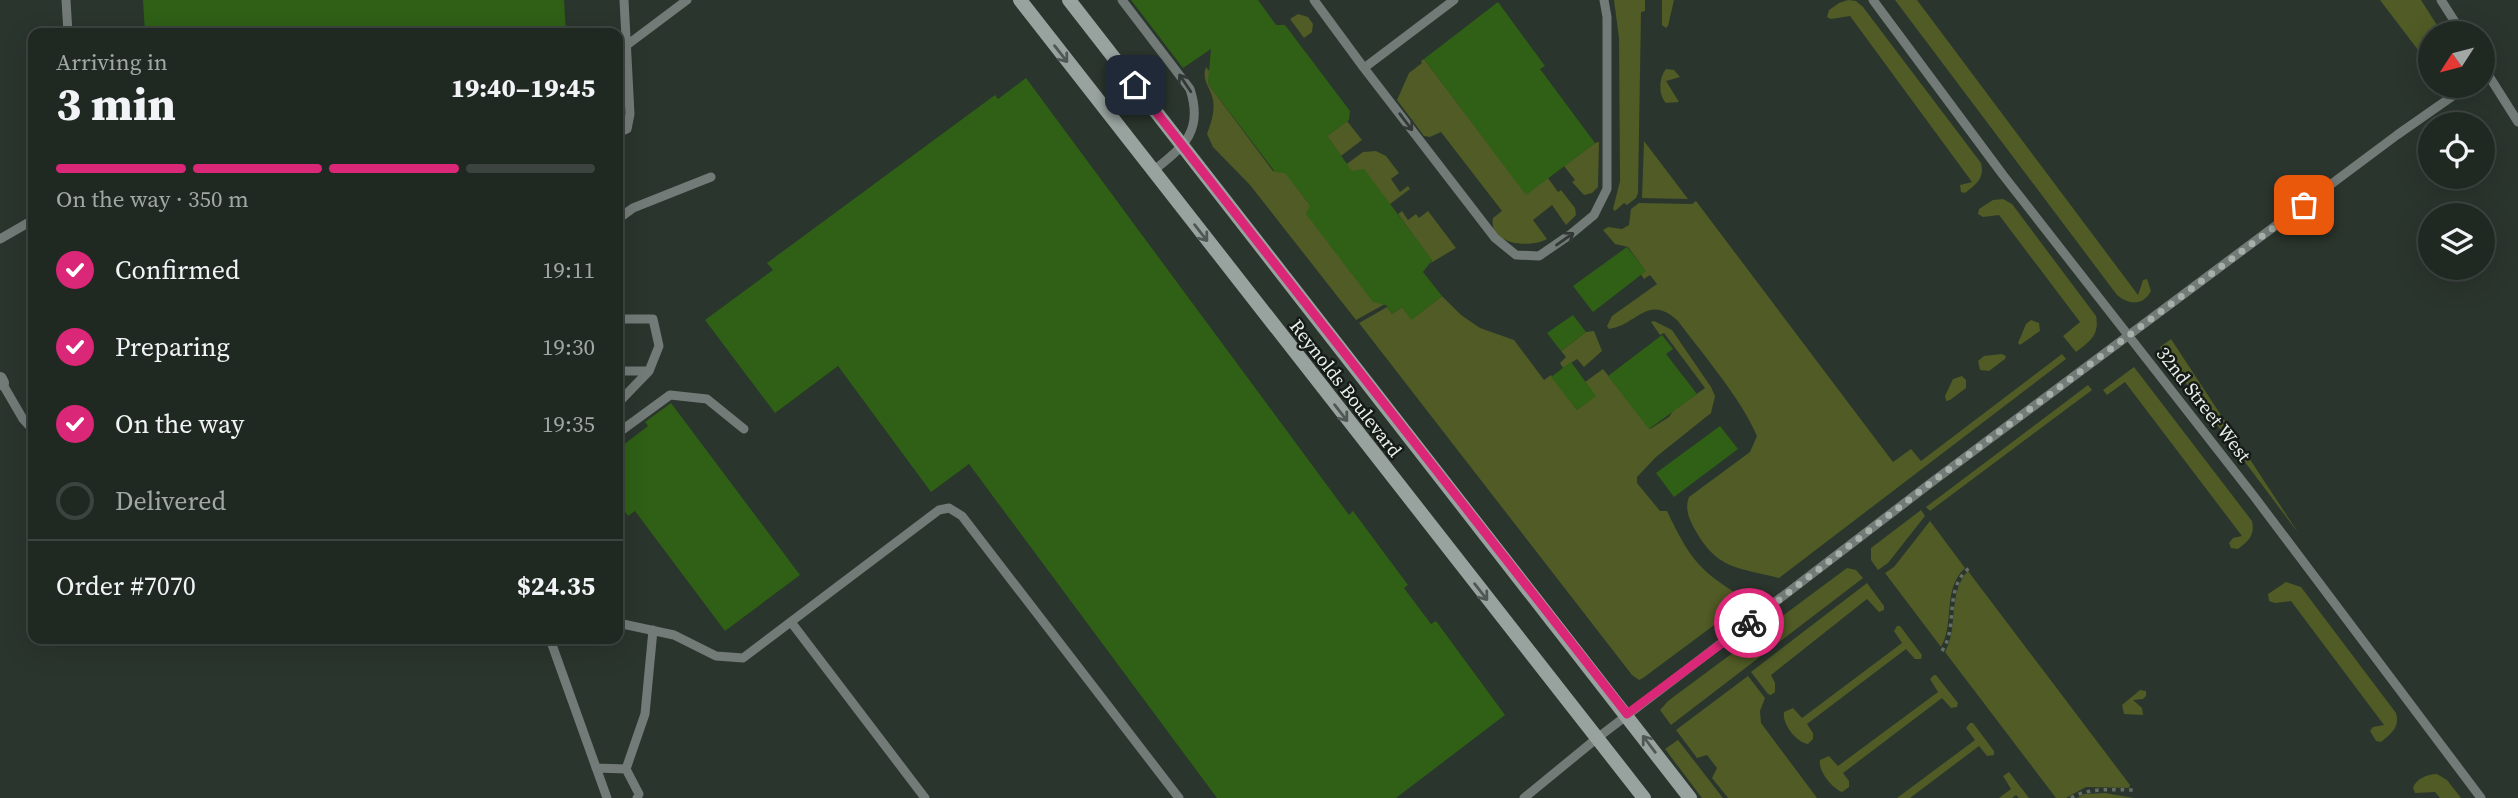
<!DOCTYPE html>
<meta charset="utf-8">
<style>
:root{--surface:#202822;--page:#28302a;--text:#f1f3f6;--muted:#a2a6a5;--line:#3d4440;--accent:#db2777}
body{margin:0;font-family:"Source Serif 4",serif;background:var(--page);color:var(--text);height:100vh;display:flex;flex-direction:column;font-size:26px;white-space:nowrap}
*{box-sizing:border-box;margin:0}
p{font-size:23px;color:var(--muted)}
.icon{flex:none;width:38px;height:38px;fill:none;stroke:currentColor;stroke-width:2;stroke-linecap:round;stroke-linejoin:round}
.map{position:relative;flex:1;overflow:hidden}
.panel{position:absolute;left:28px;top:28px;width:595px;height:616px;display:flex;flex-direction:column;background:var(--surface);border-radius:14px;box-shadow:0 7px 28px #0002,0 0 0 2px var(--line)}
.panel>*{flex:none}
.needle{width:46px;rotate:234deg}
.controls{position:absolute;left:2418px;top:21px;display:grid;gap:14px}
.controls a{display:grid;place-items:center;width:77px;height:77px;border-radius:50%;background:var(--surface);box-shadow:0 7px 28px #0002,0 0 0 2px var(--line);font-size:35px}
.pin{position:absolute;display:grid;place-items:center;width:60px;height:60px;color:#fff;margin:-30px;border-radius:14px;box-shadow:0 4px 10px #0006}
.courier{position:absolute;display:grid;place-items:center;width:70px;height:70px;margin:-35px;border:5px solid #db2777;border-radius:50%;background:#fff;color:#222;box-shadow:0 2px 9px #0007}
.summary em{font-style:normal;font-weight:800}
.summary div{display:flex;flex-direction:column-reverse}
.summary{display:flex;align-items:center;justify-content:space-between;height:119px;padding:0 28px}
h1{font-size:46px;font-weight:800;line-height:52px}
.bar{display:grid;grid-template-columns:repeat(4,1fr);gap:10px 7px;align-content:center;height:84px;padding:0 28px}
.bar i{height:9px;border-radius:5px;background:var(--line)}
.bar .current{background:var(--accent)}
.bar p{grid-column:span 4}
.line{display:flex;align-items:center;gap:18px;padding:0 28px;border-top:2px solid var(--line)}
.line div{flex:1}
ol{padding:0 28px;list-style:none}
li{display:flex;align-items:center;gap:21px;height:77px}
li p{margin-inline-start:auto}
li .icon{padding:7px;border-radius:50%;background:var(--accent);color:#fff;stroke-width:4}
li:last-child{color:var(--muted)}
li i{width:38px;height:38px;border:4px solid var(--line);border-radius:50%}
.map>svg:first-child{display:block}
.green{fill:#505b25}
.building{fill:#2f6016}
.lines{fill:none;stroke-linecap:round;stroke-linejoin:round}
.path{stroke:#646e67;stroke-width:3.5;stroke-dasharray:3.5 5;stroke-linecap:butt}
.lane{stroke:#737b78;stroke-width:9}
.street{stroke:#737b78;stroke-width:14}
.secondary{stroke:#98a39f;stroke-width:14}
.oneway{stroke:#505855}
.oneway2{stroke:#323835}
.done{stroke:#a6afa8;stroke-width:7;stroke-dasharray:0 12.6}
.route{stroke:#db2777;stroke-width:9}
.labels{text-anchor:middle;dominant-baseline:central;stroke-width:5;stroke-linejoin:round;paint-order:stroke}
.street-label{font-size:19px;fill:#e8f0eb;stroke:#161b18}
</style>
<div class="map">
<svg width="2518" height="798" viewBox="0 0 2518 798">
<rect width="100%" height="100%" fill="#2a352d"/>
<path class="green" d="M1614 0H1645V11L1641 12 1638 193 1636 198 1627 205 1624 203 1615 211 1613 209 1620 181 1619 38Z
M1662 0H1674L1668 26 1666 28 1662 25Z
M1848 0 1856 1 1863 7 1981 163C1985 179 1976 184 1965 193L1961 192 1960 185 1972 182 1850 16 1831 19 1827 17 1829 10 1839 3Z
M1895 0H1917L2138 295 2143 280 2147 279 2151 291C2143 306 2129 305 2117 295Z
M2380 0H2421L2442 33H2431V67Z
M1298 14 1308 17 1313 24 1312 32 1304 38 1290 19Z
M1424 59 1526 194 1548 178 1558 192 1561 190 1575 208 1576 215 1566 225 1552 205 1533 220 1547 239C1530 249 1488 244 1493 218L1502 211 1441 132 1430 137 1424 136 1397 100 1409 73 1422 63 1421 61Z
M1206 67 1213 76 1208 80 1209 85 1273 171 1285 172 1385 304 1356 320 1250 185 1213 147 1207 134C1211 123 1215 112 1213 100 1211 88 1201 80 1206 67Z
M1666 69 1674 70 1680 77 1666 81 1679 102 1666 103C1658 95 1659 77 1666 69Z
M1347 121 1362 140 1341 156 1327 136Z
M1644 141 1688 199 1642 198Z
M1599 142 1598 187 1592 193 1584 195 1572 182 1575 180 1564 166 1595 143Z
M1376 151 1386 156 1399 173 1391 179 1400 192 1408 186 1410 189 1390 204 1351 176 1344 166 1363 152Z
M2003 199 2012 204 2096 316C2100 335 2089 342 2076 352L2063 336 2080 322 1999 215 1983 217 1978 214 1979 209 1993 200Z
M1696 201 1893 462 1911 449 1921 461 2062 354 2066 359 1779 578C1737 567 1717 570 1694 528 1688 517 1685 508 1689 497L1750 452 1757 436C1742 400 1702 353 1678 321 1647 293 1638 325 1609 329L1607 326 1612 316 1657 284 1650 275 1644 279 1638 270 1642 266 1628 247 1615 244 1603 230 1608 227 1622 229 1629 225 1631 209 1639 203 1692 204Z
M1402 211 1408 220 1416 214 1419 218 1428 211 1456 248 1429 264 1432 261 1430 258 1398 214Z
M1442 296 1461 315 1480 328 1514 340 1544 380 1551 375 1577 410 1595 396 1585 382 1603 369 1650 429 1669 417 1673 411 1705 388 1664 333 1660 335 1651 322 1654 321 1672 330 1711 387 1715 396 1711 413 1656 457 1637 477V483L1660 511H1667C1691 561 1700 572 1748 600L1643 678 1639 680 1632 675 1359 323 1387 307 1392 314 1402 307 1412 319Z
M2031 320 2039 323 2040 331 2020 345 2018 343 2026 324Z
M2164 329 2171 339 2299 534 2163 353 2160 347 2171 339Z
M1594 331 1602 351 1584 367 1577 359 1563 368 1560 363 1566 357 1561 351 1586 332Z
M2002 354 2006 356 2005 359 1989 371 1980 370 1978 361 1984 356Z
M2134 367 2252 521C2255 535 2249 541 2238 549L2231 548 2229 543 2233 538 2242 536 2125 382 2107 395 2103 390Z
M1962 376 1966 380V388L1950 400 1946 401 1945 396 1953 379Z
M2088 385 2092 390 1930 511 1926 507Z
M1921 510 1925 516 1888 563 1878 570 1871 560V548Z
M1930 521 1965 568C1942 589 1955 623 1941 647L1885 573 1894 567Z
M1847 568 1856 570 1863 578 1671 725 1660 710 1668 701Z
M1968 571 2130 785 2129 788 2086 787 2066 798H2056L1945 652C1959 627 1947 593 1968 571Z
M2286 582 2301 587 2396 713C2400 727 2392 733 2381 742L2376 741 2370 731 2373 727 2384 725 2291 601 2275 603 2269 601 2268 594Z
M1867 583 1884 606V610L1879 612 1867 599 1771 675 1775 683V692L1771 695 1768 694 1751 672Z
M1897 626H1900L1922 655 1921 659H1915L1906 649 1807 724 1813 733V739L1808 744C1796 742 1782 724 1784 712L1793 708 1802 718 1902 643 1894 631Z
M1934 675H1936L1958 703 1957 707 1951 708 1942 698 1843 773 1849 781V787L1842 792C1832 788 1818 771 1820 760L1829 756 1838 766 1938 692 1930 679Z
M1748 676 1765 698 1760 711 1761 723 1817 798H1728L1712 778 1717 768 1707 755 1697 758 1676 730Z
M2140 690 2146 691V696L2143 699 2133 700 2142 708 2143 715 2124 714 2122 705Z
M1970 723H1973L1994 751V755L1987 756 1979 746 1910 798H1897L1975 740 1966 728Z
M1678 740 1723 798H1702L1665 749Z
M2009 772 2029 798H2019L2016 795 2012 798H1999L2011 789 2003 776Z
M2437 774 2447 780 2461 798H2440L2435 792 2415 793 2413 788C2416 779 2427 774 2437 774Z
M2105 793 2134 798H2077L2084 794Z"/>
<path class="building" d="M143 0H564L566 33H145Z
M1131 0H1258L1276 25H1285L1350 111 1349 120 1327 136 1352 171 1364 169 1432 260 1423 272 1442 296 1411 320 1402 307 1392 314 1386 305 1373 302 1306 214 1310 205 1285 173 1275 172 1209 85 1208 82 1211 49 1183 68Z
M1498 2 1545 66 1540 69 1595 143 1526 195 1424 59Z
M1026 78 1349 515 1353 511 1408 585 1404 588 1431 624 1436 621 1505 715 1396 798H1217L969 464 931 492 838 366 775 413 705 320 773 270 767 263 995 95 998 99Z
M1627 247 1646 271 1593 312 1573 286Z
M1573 315 1586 332 1561 351 1547 333Z
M1662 335 1673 349 1666 354 1697 394 1649 429 1608 376Z
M1571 362 1596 396 1577 410 1551 377Z
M671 403 800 575 725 631 635 511 628 516 618 502V449L648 426 645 422Z
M1720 426 1738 449 1674 497 1656 473Z"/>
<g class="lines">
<path class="path" d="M1942 651C1959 626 1943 590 1969 568
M2071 798C2090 787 2112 790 2134 790"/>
<path class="lane" d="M66 0 68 33
M1122 0 1190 89C1204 132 1183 147 1153 171
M1314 0 1364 68 1454 0
M1873 0 2003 175 2253 495 2481 798
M2441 0 2462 33
M627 45 687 0
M1364 68 1495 238 1516 255 1539 256 1571 234 1594 215 1607 189V17L1604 0
M2487 73 2518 122
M618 133 627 129 630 114 624 0
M618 219 633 208 711 177
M0 239 33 220
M618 319H653L659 346 649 371 618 403
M618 371H649
M2 383 23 419 33 430
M618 433 670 395 707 399 744 429
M791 622 925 798
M618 623 674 635 716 656 743 658 939 510 949 508 962 516 1179 798
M550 639 607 798
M596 768 626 769 639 794 637 798
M626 769 645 714 653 630
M1524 798 1596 739 1932 482 2397 135 2467 86"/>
<path class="street" d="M0 379 2 383"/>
<path class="secondary" d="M1020 0 1644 798
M1069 0 1690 798"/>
</g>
<defs><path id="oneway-shaft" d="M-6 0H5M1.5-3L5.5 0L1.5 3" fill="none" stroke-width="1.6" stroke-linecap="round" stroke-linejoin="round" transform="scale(1.75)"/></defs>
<g class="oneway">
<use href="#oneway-shaft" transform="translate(1061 54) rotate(52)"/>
<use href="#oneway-shaft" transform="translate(1201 233) rotate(52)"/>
<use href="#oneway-shaft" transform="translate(1341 413) rotate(52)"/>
<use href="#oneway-shaft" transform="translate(1481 592) rotate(52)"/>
<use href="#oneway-shaft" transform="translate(1649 744) rotate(-127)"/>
</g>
<g class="oneway2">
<use href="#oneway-shaft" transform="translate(1185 83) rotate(-124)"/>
<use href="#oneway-shaft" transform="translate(1406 122) rotate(53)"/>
<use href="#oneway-shaft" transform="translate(1565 239) rotate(-35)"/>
</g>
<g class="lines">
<path class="done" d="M1749 623 1932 482 2304 205"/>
<path class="route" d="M1135 85 1627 714 1749 623"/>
</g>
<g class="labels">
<g class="street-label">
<text transform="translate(1346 388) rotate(52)">Reynolds Boulevard</text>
<text transform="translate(2204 404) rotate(52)">32nd Street West</text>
</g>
</g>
</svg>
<div class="controls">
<a><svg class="needle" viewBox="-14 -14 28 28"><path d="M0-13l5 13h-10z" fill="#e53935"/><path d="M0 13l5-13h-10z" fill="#a2a6a5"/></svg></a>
<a><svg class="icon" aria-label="locate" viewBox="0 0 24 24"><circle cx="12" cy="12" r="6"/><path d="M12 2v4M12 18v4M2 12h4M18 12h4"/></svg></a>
<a><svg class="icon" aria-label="layers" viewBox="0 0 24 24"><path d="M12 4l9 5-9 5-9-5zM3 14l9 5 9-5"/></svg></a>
</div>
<div class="pin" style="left:2304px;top:205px;background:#ea580c"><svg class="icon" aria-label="bag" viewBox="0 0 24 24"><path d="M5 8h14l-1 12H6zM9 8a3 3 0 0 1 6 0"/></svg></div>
<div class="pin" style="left:1135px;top:85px;background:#1f2937"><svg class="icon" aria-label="home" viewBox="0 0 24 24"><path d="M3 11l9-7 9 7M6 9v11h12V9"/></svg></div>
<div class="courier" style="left:1749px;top:623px"><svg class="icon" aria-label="bike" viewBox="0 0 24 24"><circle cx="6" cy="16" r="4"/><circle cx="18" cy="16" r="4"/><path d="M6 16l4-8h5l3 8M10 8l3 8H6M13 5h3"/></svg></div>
<section class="panel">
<div class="summary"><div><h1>3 min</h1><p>Arriving in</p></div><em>19:40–19:45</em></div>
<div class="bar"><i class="current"></i><i class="current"></i><i class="current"></i><i></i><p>On the way · 350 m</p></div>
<ol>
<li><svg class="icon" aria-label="check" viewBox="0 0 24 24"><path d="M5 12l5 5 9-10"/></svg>Confirmed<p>19:11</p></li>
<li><svg class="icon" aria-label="check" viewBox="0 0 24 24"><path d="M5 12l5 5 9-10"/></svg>Preparing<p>19:30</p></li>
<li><svg class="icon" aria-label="check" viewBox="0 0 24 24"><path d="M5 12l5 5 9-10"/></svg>On the way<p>19:35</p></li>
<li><i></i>Delivered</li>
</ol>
<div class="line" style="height:91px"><div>Order #7070</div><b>$24.35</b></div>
</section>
</div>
